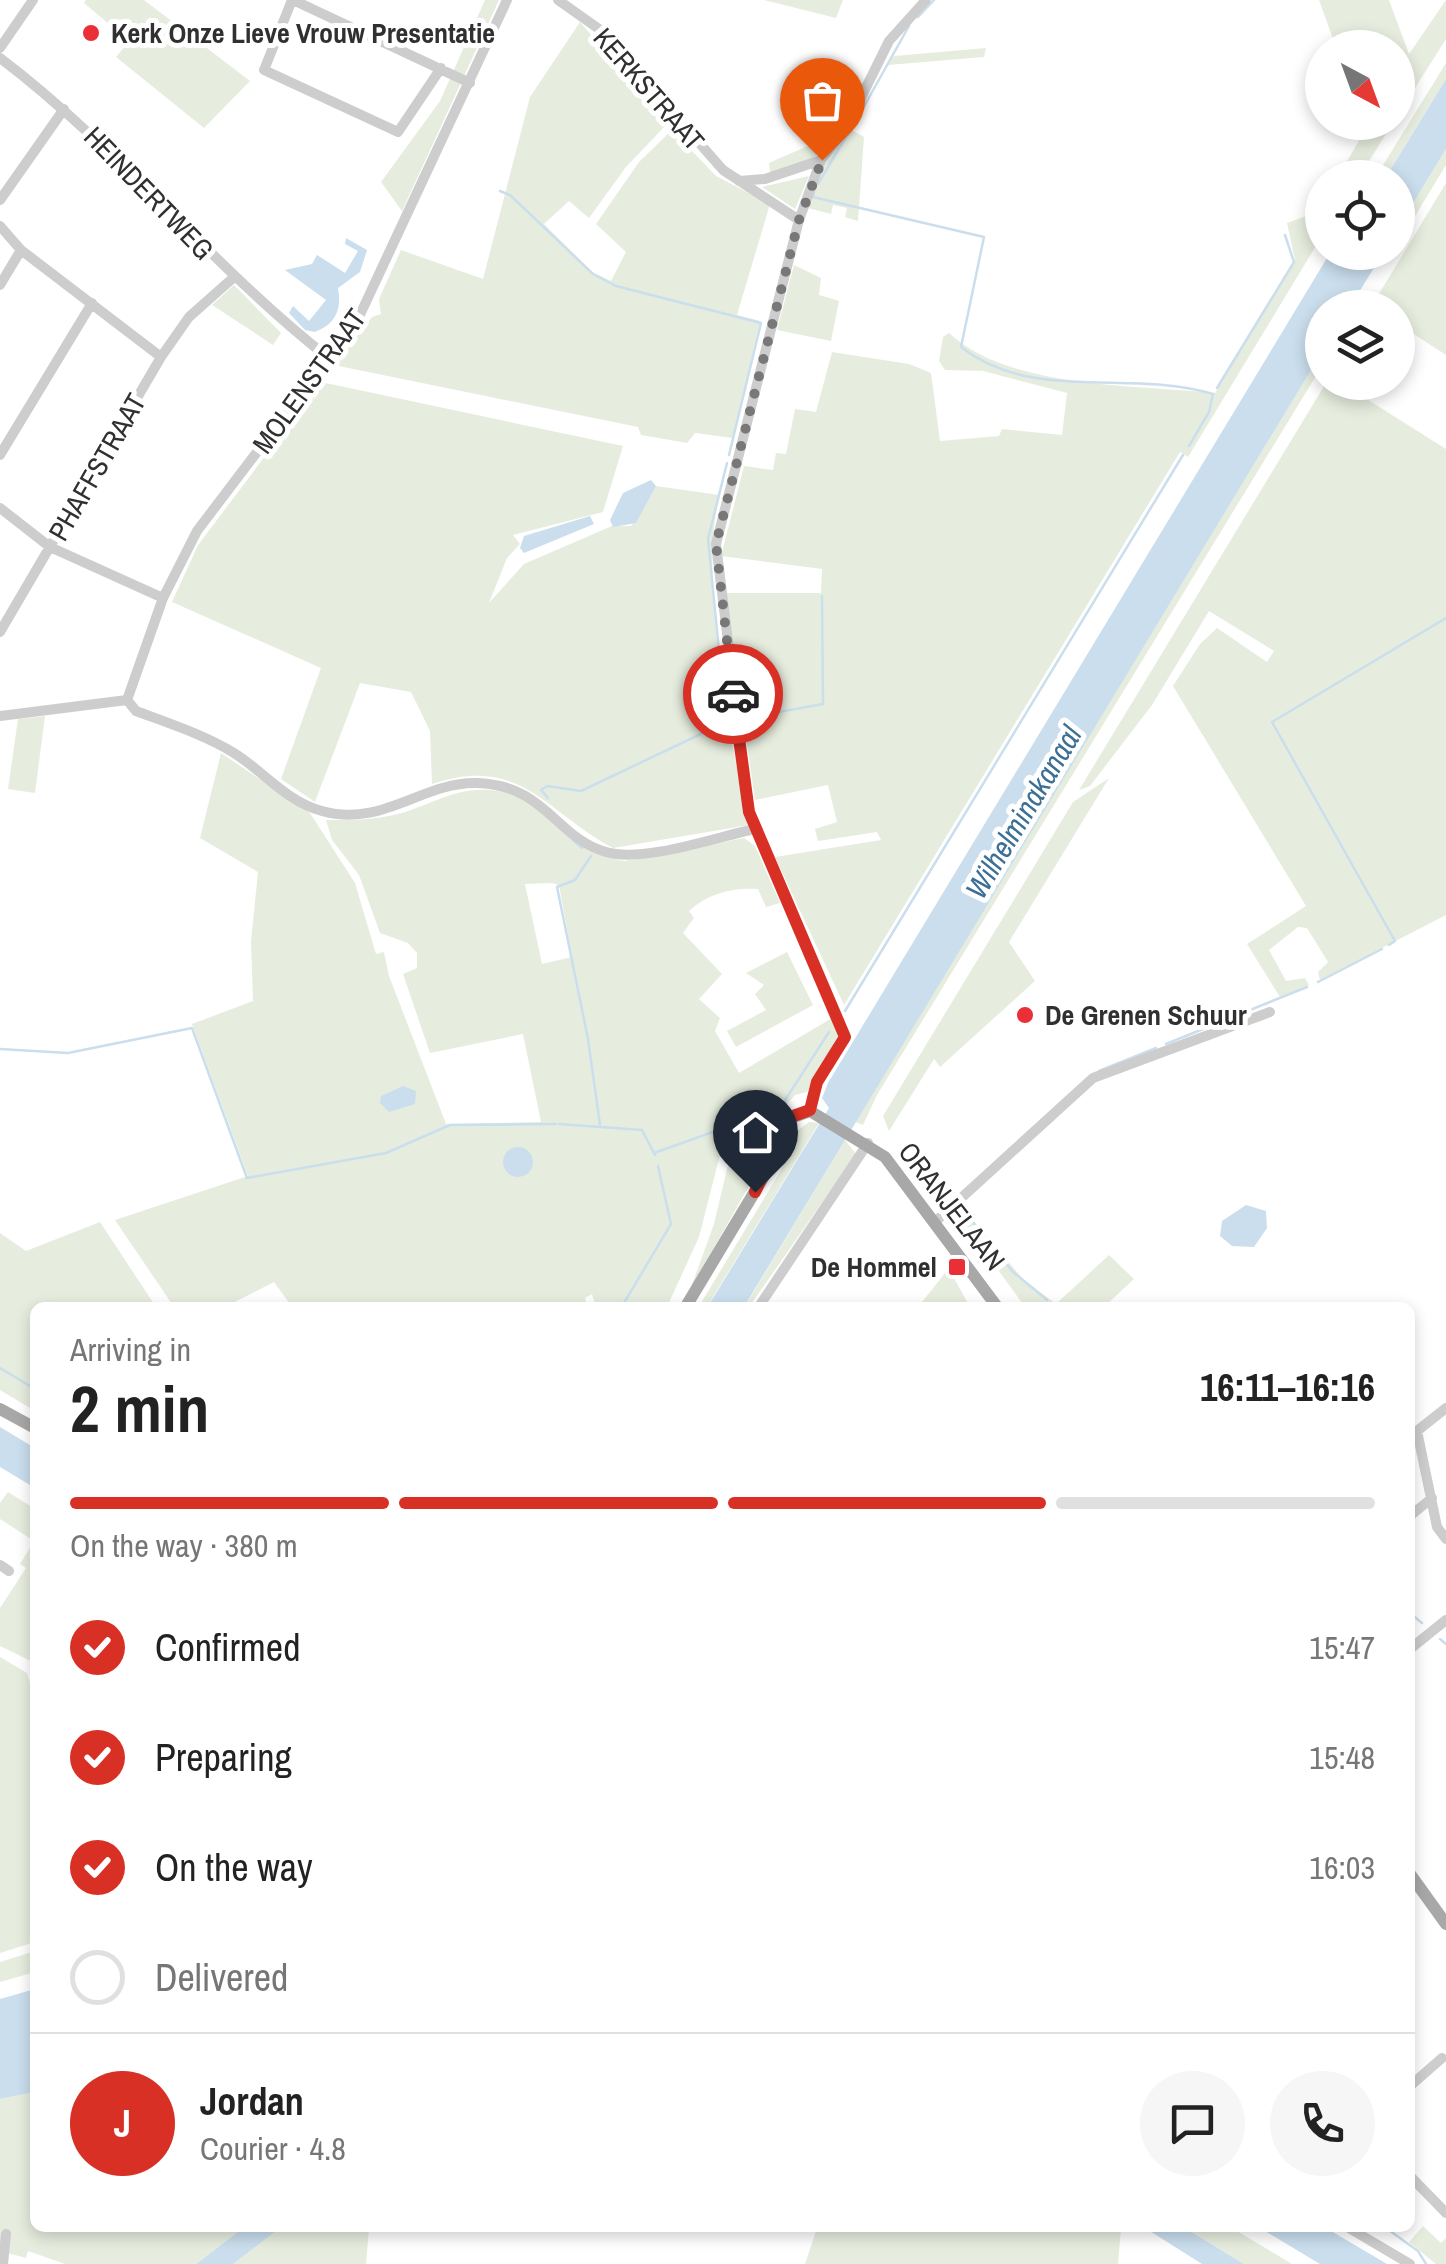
<!DOCTYPE html>
<meta charset="utf-8">
<style>
:root{--surface:#fff;--page:#f6f6f6;--text:#222;--muted:#767676;--line:#e0e0e0;--accent:#d93025}
body{margin:0;font-family:"Archivo Narrow",sans-serif;background:var(--page);color:var(--text);height:100vh;display:flex;flex-direction:column;font-size:38px;white-space:nowrap}
*{box-sizing:border-box;margin:0}
p{font-size:32px;color:var(--muted)}
.icon{flex:none;width:55px;height:55px;fill:none;stroke:currentColor;stroke-width:2;stroke-linecap:round;stroke-linejoin:round}
.map{position:relative;flex:1;overflow:hidden}
.panel{position:absolute;left:30px;top:1302px;width:1385px;height:930px;display:flex;flex-direction:column;background:var(--surface);border-radius:15px;box-shadow:0 5px 15px #0003}
.panel>*{flex:none}
.needle{width:65px;rotate:139deg}
.controls{position:absolute;left:1305px;top:30px;display:grid;gap:20px}
.controls a{display:grid;place-items:center;width:110px;height:110px;border-radius:50%;background:var(--surface);box-shadow:0 5px 15px #0003;font-size:50px}
.pin{position:absolute;display:grid;place-items:center;width:85px;height:85px;color:#fff;margin:-102px -42px;border-radius:50% 50% 50% 0;rotate:-45deg;box-shadow:0 0 10px #0007}
.pin .icon{rotate:45deg}
.courier{position:absolute;display:grid;place-items:center;width:100px;height:100px;margin:-50px;border:8px solid #d93025;border-radius:50%;background:#fff;color:#222;box-shadow:0 2px 12px #0007}
.headline em{font-style:normal;font-weight:800}
.headline div{display:flex;flex-direction:column-reverse}
.headline{display:flex;align-items:center;justify-content:space-between;height:170px;padding:0 40px}
h1{font-size:65px;font-weight:800;line-height:75px}
.bar{display:grid;grid-template-columns:repeat(4,1fr);gap:15px 10px;align-content:center;height:120px;padding:0 40px}
.bar i{height:12px;border-radius:8px;background:var(--line)}
.bar .active{background:var(--accent)}
.bar p{grid-column:span 4}
.line{display:flex;align-items:center;gap:25px;padding:0 40px;border-top:2px solid var(--line)}
.line div{flex:1}
.round{display:grid;place-items:center;flex:none;width:105px;height:105px;border-radius:52px;background:var(--page)}
ol{padding:0 40px;list-style:none}
li{display:flex;align-items:center;gap:30px;height:110px}
li p{margin-inline-start:auto}
li .icon{padding:10px;border-radius:50%;background:var(--accent);color:#fff;stroke-width:4}
li:last-child{color:var(--muted)}
li i{width:55px;height:55px;border:5px solid var(--line);border-radius:50%}
.map>svg:first-child{display:block}
.green{fill:#e6edde;fill-rule:evenodd}
.water{fill:#cadeed}
.lines{fill:none;stroke-linecap:round;stroke-linejoin:round}
.stream{stroke:#cadeed;stroke-width:2.5}
.minor{stroke:#cdcdcd;stroke-width:10}
.major{stroke:#a8a8a8;stroke-width:12}
.done{stroke:#787878;stroke-width:10;stroke-dasharray:0 18}
.route{stroke:#d93025;stroke-width:12}
.poi-dot{fill:#ea2f37;stroke:#fff;stroke-width:4}
.labels{text-anchor:middle;dominant-baseline:central;stroke-width:10;stroke-linejoin:round;paint-order:stroke}
.poi-label{font-size:28px;font-weight:bold;fill:#303030;stroke:#fff;text-anchor:start}
.street-label{font-size:28px;fill:#303030;stroke:#fff}
.water-label{font-size:30px;font-style:italic;fill:#3b6f95;stroke:#fff}
</style>
<div class="map">
<svg width="1446" height="2264" viewBox="0 0 1446 2264">
<rect width="100%" height="100%" fill="#fff"/>
<path class="green" d="M86 0H144L250 81 204 128 116 57 129 41 84 3Z
M485 0H499L402 211 381 182 440 101Z
M764 0H843L836 18Z
M1319 0H1389L1409 54 1446 0V39L1398 115V48L1336 47Z
M580 22 667 124 626 167 589 218 569 201 544 224 592 272 611 281 626 252 596 224 639 162 672 130 716 176 770 204 737 315 760 321 733 438 695 433 687 443 641 435 638 427 334 365 372 317 381 314 379 299 401 250 483 279 530 97Z
M986 48 984 57 888 65 894 56Z
M1446 63V79L1386 177 1375 178Z
M851 86 864 89C832 142 833 157 770 174L769 163 812 144Z
M1362 123H1393L1359 177H1338L1365 130Z
M850 129 864 137 858 221 845 217 847 208 833 205 831 214 808 208 821 170Z
M1446 149V165L1398 244V228Z
M809 176 795 209 762 187Z
M1446 183V355L1398 324V308L1371 307Z
M1322 203V236L1188 457 1180 452 844 1005 775 857 881 840 877 832 818 841 815 829 837 822 828 785 755 800 725 593H821L822 569 721 556 744 466 773 470 776 453 786 454 795 409 816 412 832 352 909 364 931 373 940 441 999 436 1002 429 1062 435 1067 393 983 371 945 370 939 361 943 337 949 333C1009 389 1136 385 1215 393L1295 260 1287 223 1317 212Z
M794 265 821 278 819 295 839 301 831 341 777 330Z
M234 285 281 333 273 345 212 305Z
M1322 352V366L877 1095 863 1125 855 1122Z
M321 382 623 446 603 512 513 535 520 544 507 558 489 603 524 564 612 526H631L656 486 719 495C699 583 729 734 749 825L613 848C545 812 521 754 432 784L430 731 411 692 360 683 315 802 281 779 321 668 172 602 198 545Z
M1326 383H1347L1346 386 1446 449V915L1320 980 1318 972 1328 962 1307 928 1298 927 1269 950 1286 981 1305 978 1309 985 1280 997 1247 944 1306 906 1173 686 1200 644 1217 628 1267 662 1274 651 1209 611 1152 705 1090 786 1079 790Z
M45 716 35 793 8 789 18 719Z
M221 753 310 813 355 883 376 954 384 952 389 976 446 1124 541 1122 523 1034 430 1053 403 974 417 968V953L408 943 380 933 359 875 332 840 326 820C352 820 377 820 402 813 437 802 460 785 498 791 548 800 574 855 625 861L744 838 755 846 780 903 766 907 758 889C734 887 706 894 689 911L694 918 683 933 722 974 699 999 720 1018 715 1031 739 1073 832 1018 839 1034 807 1092 795 1095 776 1116 743 1127 722 1147 699 1237 667 1307H596L592 1294 585 1298 587 1307H292L274 1282 225 1307H174L115 1220 248 1176 192 1024 253 1001 251 941 258 872 200 838ZM552 883 559 885 572 957 542 964 525 884Z
M1109 778 1009 942 1035 981 940 1067 934 1059 889 1131 883 1116 1073 802Z
M787 952 813 1005 736 1047 727 1031 766 1010 755 994 764 985 746 973Z
M809 1122 819 1123 707 1307 698 1308 780 1172 798 1130Z
M777 1125 775 1140 690 1290 714 1224 732 1148 757 1130Z
M845 1140 856 1154 749 1307 744 1308Z
M965 1211 1023 1279 1056 1304 1109 1255 1134 1279 1104 1307H1025L961 1219Z
M100 1222 156 1307 35 1308V1411L0 1390V1233L26 1251Z
M949 1269 970 1307H918L945 1273Z
M8 1492 35 1509V1663L0 1646V1608L26 1568 20 1564 34 1541 0 1519V1503Z
M0 1657 27 1673 33 1693 35 1942 0 1953Z
M35 1951V1972L0 1982V1962Z
M35 2092V2228H243L196 2264H65L28 2251 26 2258 0 2251V2099Z
M1423 2226 1441 2243 1446 2238V2264H1436L1409 2242Z
M280 2228H369L366 2264H233Z
M817 2228H1121L1118 2264H805Z
M1185 2228H1232L1292 2264H1244Z"/>
<path class="water" d="M1446 79V149L1398 228V178L1386 177Z
M346 238 367 250 360 272 338 288C342 309 336 324 315 332L305 330 289 313 293 306 309 321 326 300 285 270 312 264 317 255 345 273 358 251 345 244Z
M1330 253H1383L1350 307 1322 308V352L744 1307 707 1308 829 1108 822 1098 828 1083Z
M651 480 656 486 636 523 613 527 610 520 623 493Z
M590 516 594 524 524 553 520 548 524 536Z
M403 1086 416 1091 415 1104 389 1112 380 1103 381 1096Z
M503 1162a15 15 0 1 1 30 0a15 15 0 1 1-30 0Z
M1246 1205 1266 1211 1267 1228 1254 1247 1232 1246 1220 1236 1222 1221Z
M0 1427 35 1448V1488L0 1467Z
M35 1989V2092L0 2099V1999Z
M243 2228H280L233 2264H196Z
M1145 2228H1185L1244 2264H1202Z
M1260 2228H1326L1387 2264H1320Z"/>
<g class="lines">
<path class="stream" d="M918 17 934 0
M841 131 837 129 854 93
M848 135 909 26
M818 184 847 135
M500 191 510 195 593 274 616 286 761 323 729 455
M814 191 813 197 984 237 961 347C1032 403 1132 369 1213 394L1209 412 1189 446
M1217 388 1294 262 1285 235
M745 718 823 704 822 596
M548 798 541 790 547 786 581 791 726 722 708 539 727 463
M573 840 582 848
M591 856 575 880 557 887 588 1039 600 1125
M1389 945 1395 941 1272 722 1446 618
M1318 982 1382 949
M845 1011 1183 455
M1166 1044 1307 987
M0 1049 68 1053 192 1028 247 1178 386 1153 450 1125 556 1124
M1099 1071 1156 1048
M559 1124 642 1130 655 1155
M654 1153 780 1108 829 1032
M917 1164 947 1201
M965 1212 1013 1272 1047 1300
M1054 1306 1056 1308
M621 1308 671 1224 658 1166
M0 1368 35 1389
M1410 1613 1422 1623
M1440 1639 1446 1644
M1386 2228 1418 2251 1426 2264"/>
<path class="minor" d="M292 0 264 70 398 132 441 68
M293 0 470 83
M558 0 599 29 723 170 799 220
M0 48 33 0
M0 58C119 148 212 267 330 359
M739 181 765 179 821 160
M0 200 64 109
M0 226 21 250 161 357
M0 285 21 250
M0 455 92 303
M0 508 50 547 163 598
M0 632 161 357 189 317 233 278
M127 700 163 598 197 531 358 319 507 0
M127 700 136 711C168 723 205 735 234 753 263 771 287 802 322 811 382 828 422 782 476 783 547 785 554 837 606 852 644 863 716 837 755 829
M0 716 127 700
M810 1111 817 1082 845 1037 749 812 716 544 799 220 821 160 846 128 889 41 926 0
M936 1221 1093 1078 1270 1012
M758 1308 868 1143
M1446 1408 1417 1431 1437 1527 1446 1539
M1410 1516 1432 1498
M0 1565 9 1571
M1410 1649 1446 1620
M1410 2086 1442 2058
M1410 2176 1446 2213
M1349 2228 1410 2264
M3 2264 6 2234"/>
<path class="major" d="M685 1308 772 1163 786 1126 793 1117 810 1111 885 1157 998 1308
M0 1409 35 1428
M1410 1874 1446 1924"/>
</g>
<g class="lines">
<path class="done" d="M733 694 716 544 799 220 822 160"/>
<path class="route" d="M733 694 749 812 845 1037 817 1082 810 1110 793 1116 786 1126 755 1192"/>
</g>
<g class="poi-dot">
<circle cx="91" cy="33" r="10"/>
<circle cx="1025" cy="1015" r="10"/>
<rect x="947" y="1257" width="20" height="20" rx="5"/>
</g>
<g class="labels">
<g class="poi-label">
<text x="111" y="33">Kerk Onze Lieve Vrouw Presentatie</text>
<text x="1045" y="1015">De Grenen Schuur</text>
<text x="937" y="1267" text-anchor="end">De Hommel</text>
</g>
<g class="street-label">
<text transform="translate(649 89) rotate(49)">KERKSTRAAT</text>
<text transform="translate(149 193) rotate(46)">HEINDERTWEG</text>
<text transform="translate(309 381) rotate(-54)">MOLENSTRAAT</text>
<text transform="translate(97 467) rotate(-60)">PHAFFSTRAAT</text>
<text transform="translate(952 1206) rotate(52)">ORANJELAAN</text>
</g>
<g class="water-label">
<text transform="translate(1023 812) rotate(-59)">Wilhelminakanaal</text>
</g>
</g>
</svg>
<div class="controls">
<a><svg class="needle" viewBox="-14 -14 28 28"><path d="M0-13l5 13h-10z" fill="#e53935"/><path d="M0 13l5-13h-10z" fill="#767676"/></svg></a>
<a><svg class="icon" aria-label="locate" viewBox="0 0 24 24"><circle cx="12" cy="12" r="6"/><path d="M12 2v4M12 18v4M2 12h4M18 12h4"/></svg></a>
<a><svg class="icon" aria-label="layers" viewBox="0 0 24 24"><path d="M12 4l9 5-9 5-9-5zM3 14l9 5 9-5"/></svg></a>
</div>
<div class="pin" style="left:822px;top:160px;background:#ea580c"><svg class="icon" aria-label="bag" viewBox="0 0 24 24"><path d="M5 8h14l-1 12H6zM9 8a3 3 0 0 1 6 0"/></svg></div>
<div class="pin" style="left:755px;top:1192px;background:#1f2937"><svg class="icon" aria-label="home" viewBox="0 0 24 24"><path d="M3 11l9-7 9 7M6 9v11h12V9"/></svg></div>
<div class="courier" style="left:733px;top:694px"><svg class="icon" aria-label="car" viewBox="0 0 24 24"><path d="M5 17H2v-5l4-1 3-4h7l3 4 3 1v5h-3M9 17h6M6 11h13"/><circle cx="7" cy="17" r="2"/><circle cx="17" cy="17" r="2"/></svg></div>
<section class="panel">
<div class="headline"><div><h1>2 min</h1><p>Arriving in</p></div><em>16:11–16:16</em></div>
<div class="bar"><i class="active"></i><i class="active"></i><i class="active"></i><i></i><p>On the way · 380 m</p></div>
<ol>
<li><svg class="icon" aria-label="check" viewBox="0 0 24 24"><path d="M5 12l5 5 9-10"/></svg>Confirmed<p>15:47</p></li>
<li><svg class="icon" aria-label="check" viewBox="0 0 24 24"><path d="M5 12l5 5 9-10"/></svg>Preparing<p>15:48</p></li>
<li><svg class="icon" aria-label="check" viewBox="0 0 24 24"><path d="M5 12l5 5 9-10"/></svg>On the way<p>16:03</p></li>
<li><i></i>Delivered</li>
</ol>
<div class="line" style="height:180px"><b class="round" style="background:var(--accent);color:#fff">J</b><div><b>Jordan</b><p>Courier · 4.8</p></div><a class="round"><svg class="icon" aria-label="chat" viewBox="0 0 24 24"><path d="M4 5h16v11H9l-5 4z"/></svg></a><a class="round"><svg class="icon" aria-label="phone" viewBox="0 0 24 24"><path d="M5 4h4l2 5-3 2q2 4 5 5l2-3 5 2v4C11 20 4 13 5 4z"/></svg></a></div>
</section>
</div>
